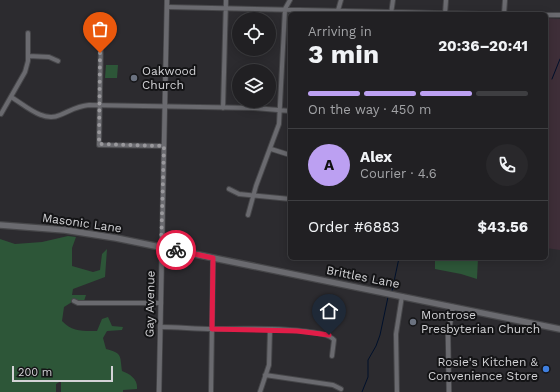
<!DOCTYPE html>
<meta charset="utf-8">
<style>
:root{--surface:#212023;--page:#29282b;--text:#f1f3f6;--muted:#a2a3a6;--line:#3e3e41;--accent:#bca0f2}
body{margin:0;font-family:"Work Sans",sans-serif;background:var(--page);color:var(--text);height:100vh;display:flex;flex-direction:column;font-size:15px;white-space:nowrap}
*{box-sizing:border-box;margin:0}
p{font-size:13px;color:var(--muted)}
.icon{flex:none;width:22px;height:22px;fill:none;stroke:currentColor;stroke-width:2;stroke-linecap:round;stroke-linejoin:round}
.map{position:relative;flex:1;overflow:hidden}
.panel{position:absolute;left:288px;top:12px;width:260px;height:248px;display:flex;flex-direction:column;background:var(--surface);border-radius:6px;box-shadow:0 2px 10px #0003,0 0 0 1px var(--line)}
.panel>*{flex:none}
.buttons{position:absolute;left:232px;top:12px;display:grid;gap:8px}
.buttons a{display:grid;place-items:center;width:44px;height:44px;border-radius:50%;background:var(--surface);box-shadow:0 2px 10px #0003,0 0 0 1px var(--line);font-size:20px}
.scale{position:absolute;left:12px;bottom:10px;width:101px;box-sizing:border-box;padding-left:4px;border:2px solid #d3d3d6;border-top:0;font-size:11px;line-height:14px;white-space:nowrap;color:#d3d3d6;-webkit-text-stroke:3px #141416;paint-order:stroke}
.pin{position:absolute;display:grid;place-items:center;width:34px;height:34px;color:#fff;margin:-41px -17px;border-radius:50% 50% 50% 0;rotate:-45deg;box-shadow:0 0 4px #0007}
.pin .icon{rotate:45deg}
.courier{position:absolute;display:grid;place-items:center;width:40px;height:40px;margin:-20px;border:3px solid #e11d48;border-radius:50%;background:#fff;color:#222;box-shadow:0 1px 5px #0007}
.headline em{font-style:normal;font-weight:700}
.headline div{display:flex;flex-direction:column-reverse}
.headline{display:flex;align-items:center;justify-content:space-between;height:68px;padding:0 20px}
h1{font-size:26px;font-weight:700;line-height:30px}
.bar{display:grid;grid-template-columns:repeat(4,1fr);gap:6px 4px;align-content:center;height:48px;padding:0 20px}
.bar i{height:5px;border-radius:3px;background:var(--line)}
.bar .active{background:var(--accent)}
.bar p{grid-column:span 4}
.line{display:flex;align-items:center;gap:10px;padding:0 20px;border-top:1px solid var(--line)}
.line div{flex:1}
.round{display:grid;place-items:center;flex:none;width:42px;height:42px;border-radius:21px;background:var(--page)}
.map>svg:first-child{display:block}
.commercial{fill:#3e2e38}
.green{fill:#2d5638}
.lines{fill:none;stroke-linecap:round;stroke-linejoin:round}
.stream{stroke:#00102b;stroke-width:1}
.minor-casing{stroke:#464649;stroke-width:6}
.tertiary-casing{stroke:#464649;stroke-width:6}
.secondary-casing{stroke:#464649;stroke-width:8}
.minor{stroke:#6a6a6f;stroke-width:4}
.tertiary{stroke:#6a6a6f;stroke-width:4.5}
.secondary{stroke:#6a6a6f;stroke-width:5.5}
.done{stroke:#99989c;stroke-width:4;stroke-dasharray:0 7.2}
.route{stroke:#e11d48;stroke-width:5}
.worship-dot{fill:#6b7280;stroke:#141416;stroke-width:1.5}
.shop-dot{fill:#3f7fe0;stroke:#141416;stroke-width:1.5}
.labels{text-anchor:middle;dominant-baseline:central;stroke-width:4;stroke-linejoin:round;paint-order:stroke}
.poi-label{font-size:12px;fill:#d3d3d6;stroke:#141416;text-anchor:start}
.street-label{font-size:12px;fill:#d3d3d6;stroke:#141416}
</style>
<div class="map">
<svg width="560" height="392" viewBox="0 0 560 392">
<rect width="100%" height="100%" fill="#2c2b2f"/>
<path class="commercial" d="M546 18 560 19V250L546 248Z"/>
<path class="green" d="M106 65H118L117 78H105Z
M68 236 76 237 72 248V266L93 272 100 270 102 254 107 249 105 277 73 289 72 295H86L84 301 72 302 64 307 62 321C72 332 83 331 97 331L102 319 108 317 112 326 123 327 122 330 107 331 103 338 106 349C122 353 120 355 122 371 130 374 138 379 137 389L123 390V392H61V381L56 384V392H0V239L15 244 42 242Z
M435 258H478L477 279 461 274 435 269Z"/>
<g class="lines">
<path class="stream" d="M552 79 560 59
M392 291 399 258
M362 392 368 377V360L376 346 380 335 388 297"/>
<defs>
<path id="minor" d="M167 7 480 14
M337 14 341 0
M391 14 393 0
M445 14 446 0
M504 14 505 0
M546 15H560
M101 39 99 145 164 146
M28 56 49 57 58 61
M11 97C25 105 43 123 60 115 70 111 77 106 89 105L254 108 290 111
M223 108 226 0
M1 114 25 72 28 61V33
M271 149 290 155
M229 189 239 194 290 199
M248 215 256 186 279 124 285 9 290 0
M74 301 78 303H161
M160 327C178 327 195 329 213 329 233 329 324 326 334 340L332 356
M265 375 333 385 341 389
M211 392 213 258
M260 392 269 365 270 330
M397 392 396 334 402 296"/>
<path id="tertiary" d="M159 392 167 0
M449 392 448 335 453 307"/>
<path id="secondary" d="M0 225 65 230 116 238 560 329"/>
</defs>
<use href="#minor" class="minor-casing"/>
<use href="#tertiary" class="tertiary-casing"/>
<use href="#secondary" class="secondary-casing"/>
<use href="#minor" class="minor"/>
<use href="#tertiary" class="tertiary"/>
<use href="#secondary" class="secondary"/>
</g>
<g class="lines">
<path class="done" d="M100 53 99 144 164 146 161 247 176 250"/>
<path class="route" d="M176 250 213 258 212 329 297 331 329 335"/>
</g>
<g class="worship-dot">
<circle cx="134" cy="78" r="4"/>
<circle cx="413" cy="322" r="4"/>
</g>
<circle class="shop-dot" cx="546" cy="369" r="4"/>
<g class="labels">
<g class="poi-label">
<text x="142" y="71">Oakwood<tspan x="142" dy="14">Church</tspan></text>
<text x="421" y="315">Montrose<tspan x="421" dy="14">Presbyterian Church</tspan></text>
<text x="538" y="362" text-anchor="end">Rosie's Kitchen &amp;<tspan x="538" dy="14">Convenience Store</tspan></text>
</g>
<g class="street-label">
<text transform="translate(82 223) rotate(8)">Masonic Lane</text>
<text transform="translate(363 277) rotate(11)">Brittles Lane</text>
<text transform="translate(150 304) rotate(-89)">Gay Avenue</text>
</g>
</g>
</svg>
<div class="buttons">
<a><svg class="icon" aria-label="locate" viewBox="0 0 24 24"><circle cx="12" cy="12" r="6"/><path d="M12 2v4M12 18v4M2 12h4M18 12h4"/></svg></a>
<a><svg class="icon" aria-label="layers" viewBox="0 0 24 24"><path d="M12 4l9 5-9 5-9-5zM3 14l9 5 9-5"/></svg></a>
</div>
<div class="scale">200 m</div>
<div class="pin" style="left:100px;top:53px;background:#ea580c"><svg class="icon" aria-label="bag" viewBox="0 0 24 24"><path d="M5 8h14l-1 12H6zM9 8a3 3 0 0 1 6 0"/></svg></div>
<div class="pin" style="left:329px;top:335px;background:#1f2937"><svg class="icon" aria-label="home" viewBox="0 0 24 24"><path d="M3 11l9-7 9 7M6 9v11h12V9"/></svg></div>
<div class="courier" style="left:176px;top:250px"><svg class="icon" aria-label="bike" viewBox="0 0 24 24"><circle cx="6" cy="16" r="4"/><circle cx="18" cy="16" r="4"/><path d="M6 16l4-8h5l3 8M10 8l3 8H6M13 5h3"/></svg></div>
<section class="panel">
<div class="headline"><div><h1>3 min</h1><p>Arriving in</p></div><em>20:36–20:41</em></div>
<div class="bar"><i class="active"></i><i class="active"></i><i class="active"></i><i></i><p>On the way · 450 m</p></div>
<div class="line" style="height:72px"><b class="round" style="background:var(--accent);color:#111">A</b><div><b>Alex</b><p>Courier · 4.6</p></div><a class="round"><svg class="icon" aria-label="phone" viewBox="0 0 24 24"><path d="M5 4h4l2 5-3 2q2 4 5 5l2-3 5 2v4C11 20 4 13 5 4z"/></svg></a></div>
<div class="line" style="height:52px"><div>Order #6883</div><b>$43.56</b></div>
</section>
</div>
